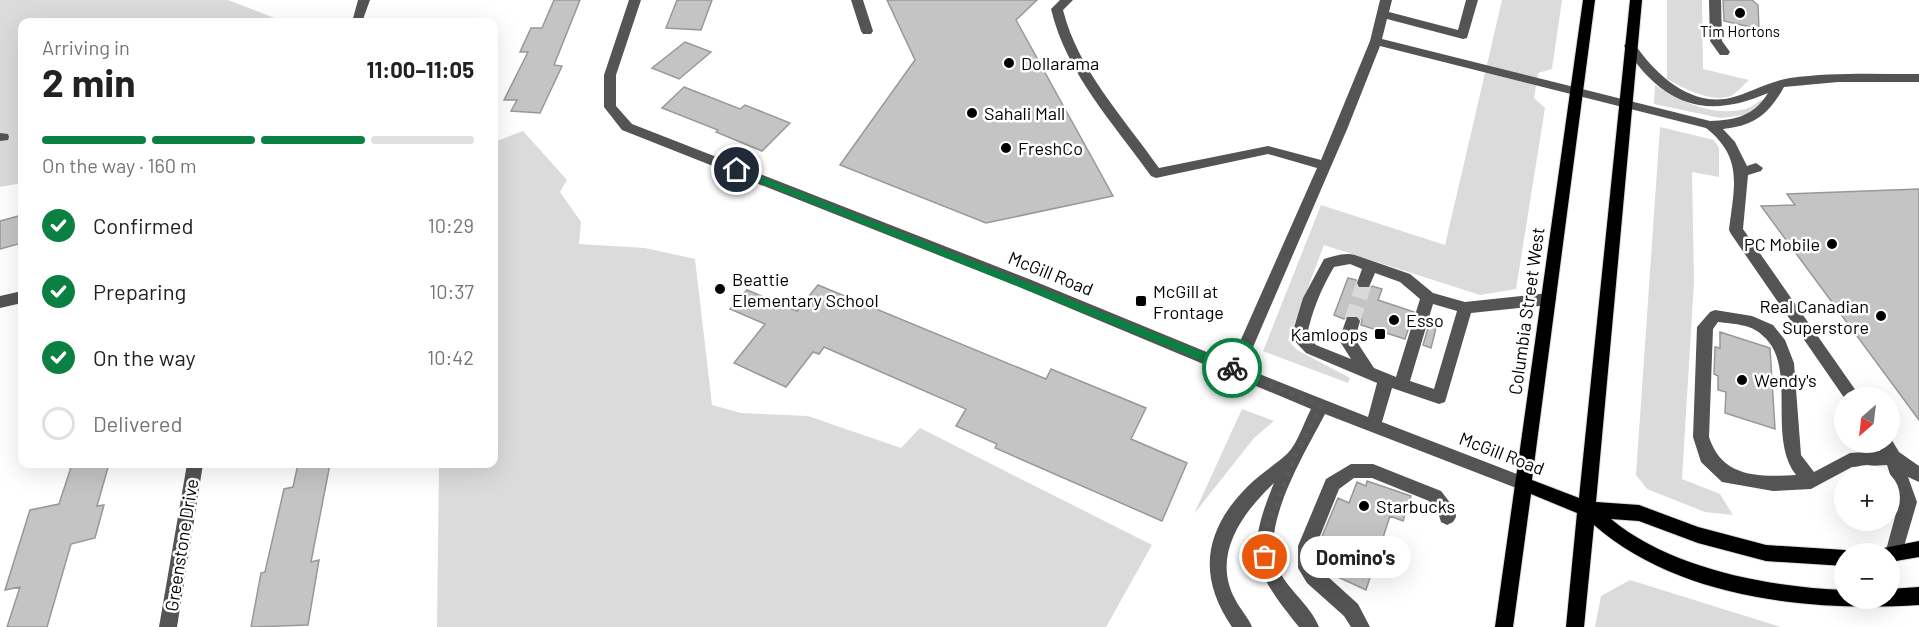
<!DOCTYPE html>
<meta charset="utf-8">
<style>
:root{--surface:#fff;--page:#f6f6f6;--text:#222;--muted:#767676;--line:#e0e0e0;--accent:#0b8043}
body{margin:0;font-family:Barlow,sans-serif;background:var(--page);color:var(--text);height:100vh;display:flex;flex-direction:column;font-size:22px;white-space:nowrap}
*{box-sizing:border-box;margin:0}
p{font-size:20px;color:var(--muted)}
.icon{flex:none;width:33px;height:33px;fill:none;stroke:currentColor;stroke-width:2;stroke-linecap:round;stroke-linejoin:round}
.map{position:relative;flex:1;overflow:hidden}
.sheet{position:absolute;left:18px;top:18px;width:480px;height:450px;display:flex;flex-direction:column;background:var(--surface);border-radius:12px;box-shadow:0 6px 24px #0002}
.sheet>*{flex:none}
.needle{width:39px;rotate:208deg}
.buttons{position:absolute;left:1834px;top:387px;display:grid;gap:12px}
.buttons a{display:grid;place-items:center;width:66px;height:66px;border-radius:50%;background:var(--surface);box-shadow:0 6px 24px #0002;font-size:30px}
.pin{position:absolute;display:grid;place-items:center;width:51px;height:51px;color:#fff;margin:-26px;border:3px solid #fff;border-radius:50%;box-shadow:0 2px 6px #0007}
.courier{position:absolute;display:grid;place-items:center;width:60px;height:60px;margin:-30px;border:4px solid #0b8043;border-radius:50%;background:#fff;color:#222;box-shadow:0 2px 8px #0007}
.bubble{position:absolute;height:42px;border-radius:21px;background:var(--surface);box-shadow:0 6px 24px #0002;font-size:20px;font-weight:700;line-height:42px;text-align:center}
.headline em{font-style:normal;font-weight:700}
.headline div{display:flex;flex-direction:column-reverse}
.headline{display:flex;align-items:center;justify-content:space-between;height:102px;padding:0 24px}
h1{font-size:39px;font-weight:700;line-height:45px}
.bar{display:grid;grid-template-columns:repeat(4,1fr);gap:9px 6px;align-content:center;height:72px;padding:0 24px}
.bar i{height:8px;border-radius:4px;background:var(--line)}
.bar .selected{background:var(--accent)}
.bar p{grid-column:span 4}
ol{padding:0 24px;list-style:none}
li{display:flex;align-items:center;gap:18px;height:66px}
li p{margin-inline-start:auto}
li .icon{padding:6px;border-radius:50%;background:var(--accent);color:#fff;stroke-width:4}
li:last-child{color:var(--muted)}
li i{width:33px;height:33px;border:3px solid var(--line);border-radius:50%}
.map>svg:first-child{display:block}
.green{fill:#dbdbdb}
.building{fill:#c4c4c4;stroke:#989898;stroke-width:1.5}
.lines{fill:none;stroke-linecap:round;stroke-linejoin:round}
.minor-tunnel{stroke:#d9d9d9;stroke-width:16;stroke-dasharray:16 8;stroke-linecap:butt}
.major-casing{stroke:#dbdbdb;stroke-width:2}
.minor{fill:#545454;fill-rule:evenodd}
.major{fill:#000;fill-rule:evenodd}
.route{fill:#0b8043}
.done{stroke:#595959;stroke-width:6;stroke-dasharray:0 10.8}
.poi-dot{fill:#000;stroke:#fff;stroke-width:2}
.labels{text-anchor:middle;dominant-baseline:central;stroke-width:5;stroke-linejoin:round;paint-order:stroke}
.far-poi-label{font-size:15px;fill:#000;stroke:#fff}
.poi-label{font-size:18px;fill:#000;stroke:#fff;text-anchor:start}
.street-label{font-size:18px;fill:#000;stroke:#fff}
</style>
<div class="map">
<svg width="1919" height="627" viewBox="0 0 1919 627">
<rect width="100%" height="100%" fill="#fff"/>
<path class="green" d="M0 0H228L285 22H22V183L0 187Z
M1502 0H1562L1552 69 1538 73 1534 98 1545 108 1516 289 1480 295 1324 245 1288 340 1297 350 1350 378 1348 383 1263 351 1321 205 1445 245Z
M1667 0H1702L1703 69 1749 80C1744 84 1737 93 1731 96 1711 103 1683 88 1667 79Z
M1655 85C1681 102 1714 117 1745 109 1753 107 1759 100 1766 98L1754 114 1720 118 1654 104Z
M1660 127 1714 140 1719 148V177L1692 172 1694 281 1682 479 1720 494 1733 515 1705 512 1647 489 1636 475Z
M523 131 567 180 560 192 581 222 579 244 645 248 695 259 712 405 741 413 808 416 901 448 920 428 1152 545 1106 627H437L439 464H494V142Z
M1242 409 1274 421 1254 438 1194 514Z
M1630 580 1781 627H1595L1601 596Z"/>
<path class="building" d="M554 0H580L554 65 562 66 540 113 511 111 517 100H504L528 52H520L531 28H542Z
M677 0H712L701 30 666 28Z
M887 0H1037L1016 20 1113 196 986 223 840 165 915 60Z
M1723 0H1752L1758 5 1759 29 1724 21Z
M685 42 711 52 679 79 652 68Z
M684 87 740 109 745 105 790 123 762 151 716 132 718 130 662 108Z
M1919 189V420L1761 206 1795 205 1787 194Z
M22 215V243L0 249V221Z
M1348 278 1356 280 1359 289H1369L1372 286 1382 289 1378 300 1414 312 1405 339 1361 325 1362 320 1357 315H1347L1344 319 1334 315Z
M818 285 1046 379 1051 369 1146 408 1131 439 1187 463 1162 521 995 448 997 444 956 426 966 409 824 347 819 354 813 352 786 387 734 363 765 324 730 309 747 290 797 311Z
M1431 318 1438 320 1431 348 1423 345Z
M1720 332 1770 348 1775 429 1725 413 1726 392 1718 390V376L1714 374 1715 347 1720 348Z
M72 464H109L97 506 104 505 95 538 71 544 47 627H7L20 587 5 590 30 510 59 504Z
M298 464H330L311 562 319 560 308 625 251 627 261 573 265 572 284 489 293 487Z
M1367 481 1411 496 1403 521 1390 516 1366 590 1325 571 1330 556 1318 551V546L1338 498 1349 503 1357 482 1366 486Z"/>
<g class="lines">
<path class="minor-tunnel" d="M1352 321 1364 283"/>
<defs>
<path id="major" d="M1583 0H1595L1532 480 1579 498 1630 0H1642L1596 502 1639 505 1698 527 1766 545 1845 550 1852 554H1845V566L1766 561 1698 543 1639 521 1611 519C1671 569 1769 587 1845 590V598H1890V589L1919 587V605C1812 612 1679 599 1594 525L1584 627H1566L1577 513 1531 494 1513 627H1495Z
M1919 541V557L1890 562V554H1881L1884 548Z"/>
</defs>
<use href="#major" class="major-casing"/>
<path class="minor" d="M358 0H370L362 22H352Z
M629 0H641L616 75V106L632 124 1029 279 1231 362 1317 168 1268 154 1156 178 1151 176C1114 124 1066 73 1051 9L1060 0H1073L1063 10C1078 70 1124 118 1159 168L1268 146 1321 160 1370 41 1380 0H1392L1389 12 1458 30 1466 0H1478L1467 38 1463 39 1387 19 1382 39 1710 121C1736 120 1754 116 1768 93 1704 121 1662 104 1624 46L1626 43H1634C1656 76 1695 111 1737 96 1755 90 1771 81 1790 78 1832 72 1876 74 1919 74V82H1838L1784 87C1769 114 1754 126 1723 129L1735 142 1747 166 1756 163 1763 168 1761 171 1748 175 1743 229 1861 398 1845 399 1731 234 1729 230C1734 187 1744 158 1706 128L1380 46 1348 127 1244 368 1368 417 1377 383 1306 353 1291 337 1303 298 1324 259C1333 256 1346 252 1355 255L1410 274 1433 293 1465 302 1549 293 1554 295 1556 299 1554 303 1549 305 1471 313 1445 402 1439 404 1392 388 1382 422 1530 479 1532 484 1530 489 1524 491 1325 414C1306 451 1260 525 1277 566 1286 589 1310 604 1319 627H1299C1253 570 1245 553 1274 483 1243 512 1211 555 1235 599 1240 609 1248 617 1252 627H1232C1197 576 1204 530 1248 486 1260 474 1275 465 1287 454 1298 443 1304 422 1311 409L1019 287 622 130 604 107V75ZM1350 264 1362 269 1357 283 1359 287H1369L1375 273 1400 282 1420 299 1396 377 1374 368 1355 339 1360 321 1357 317H1347L1339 340 1351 359 1316 345 1307 335C1312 311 1321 289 1334 267ZM1433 304 1457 311 1434 389 1410 381Z
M851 0H863L873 31 871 34H863L861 31Z
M1709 0H1721L1722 41 1730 52 1728 55H1720L1710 41Z
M0 133 8 134 9 137 8 140 0 141Z
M22 291V303L0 308V296Z
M1715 310 1752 316 1773 325 1785 340 1794 363 1801 455 1814 472 1850 453 1880 451 1876 442H1890V437L1899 452 1919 466V482L1908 477 1917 502 1900 560 1890 561V554H1885L1899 502 1887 465 1852 467 1811 489 1773 491 1722 482 1701 462 1693 437 1697 327 1710 312ZM1718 322C1733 324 1751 324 1762 335 1799 365 1766 436 1796 475 1759 477 1722 478 1709 437L1713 329Z
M187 464H203L177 627H159Z
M1351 464H1373L1441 491 1455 509 1456 517 1453 522 1447 525 1441 522 1438 512 1429 501 1372 478H1354L1339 489 1316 546V566L1358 604 1370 627H1351L1344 616 1307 583 1298 568V546L1326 479Z"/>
<use href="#major" class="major"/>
</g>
<path class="route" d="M737 167 1235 365 1237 368 1232 372 1228 371 734 172V168Z"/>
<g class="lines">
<path class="done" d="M1232 368 1321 406 1294 458 1265 533V557"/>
</g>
<g class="poi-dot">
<circle cx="1740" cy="13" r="6"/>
<circle cx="1009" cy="63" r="6"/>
<circle cx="972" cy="113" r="6"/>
<circle cx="1006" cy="148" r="6"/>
<circle cx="1832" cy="244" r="6"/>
<circle cx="720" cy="289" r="6"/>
<rect x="1135" y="295" width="12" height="12" rx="3"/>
<circle cx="1881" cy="316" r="6"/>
<circle cx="1394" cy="320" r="6"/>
<rect x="1374" y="328" width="12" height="12" rx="3"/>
<circle cx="1742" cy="380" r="6"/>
<circle cx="1364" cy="506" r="6"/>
</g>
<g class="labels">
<g class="far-poi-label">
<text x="1740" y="31">Tim Hortons</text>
</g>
<g class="poi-label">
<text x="1021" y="63">Dollarama</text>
<text x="984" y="113">Sahali Mall</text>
<text x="1018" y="148">FreshCo</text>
<text x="1820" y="244" text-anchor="end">PC Mobile</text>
<text x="732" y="279">Beattie<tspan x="732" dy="21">Elementary School</tspan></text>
<text x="1153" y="291">McGill at<tspan x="1153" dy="21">Frontage</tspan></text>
<text x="1869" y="306" text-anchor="end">Real Canadian<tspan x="1869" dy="21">Superstore</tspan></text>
<text x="1406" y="320">Esso</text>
<text x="1368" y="334" text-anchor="end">Kamloops</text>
<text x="1754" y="380">Wendy's</text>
<text x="1376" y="506">Starbucks</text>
</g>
<g class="street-label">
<text transform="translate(1051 273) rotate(22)">McGill Road</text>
<text transform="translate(1526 311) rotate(-82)">Columbia Street West</text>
<text transform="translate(1502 453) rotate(21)">McGill Road</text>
<text transform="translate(181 545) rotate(-81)">Greenstone Drive</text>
</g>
</g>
</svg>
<div class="buttons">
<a><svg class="needle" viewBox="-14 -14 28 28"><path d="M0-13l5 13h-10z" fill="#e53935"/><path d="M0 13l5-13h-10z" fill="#767676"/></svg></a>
<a>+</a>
<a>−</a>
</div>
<div class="pin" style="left:1265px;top:557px;background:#ea580c"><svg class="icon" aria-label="bag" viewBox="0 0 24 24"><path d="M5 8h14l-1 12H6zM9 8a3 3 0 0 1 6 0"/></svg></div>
<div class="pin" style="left:737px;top:170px;background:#1f2937"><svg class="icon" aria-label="home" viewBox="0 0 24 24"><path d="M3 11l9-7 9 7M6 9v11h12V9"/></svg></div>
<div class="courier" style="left:1232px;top:368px"><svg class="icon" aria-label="bike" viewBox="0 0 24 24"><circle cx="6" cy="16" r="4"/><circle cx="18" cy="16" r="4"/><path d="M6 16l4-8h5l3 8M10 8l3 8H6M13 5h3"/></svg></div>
<div class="bubble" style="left:1300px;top:536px;width:111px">Domino's</div>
<section class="sheet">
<div class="headline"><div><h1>2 min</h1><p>Arriving in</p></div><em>11:00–11:05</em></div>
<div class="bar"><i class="selected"></i><i class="selected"></i><i class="selected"></i><i></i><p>On the way · 160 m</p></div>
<ol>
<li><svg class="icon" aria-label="check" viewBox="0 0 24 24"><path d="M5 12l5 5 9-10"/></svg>Confirmed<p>10:29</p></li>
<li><svg class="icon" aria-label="check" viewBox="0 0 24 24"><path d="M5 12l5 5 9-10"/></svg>Preparing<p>10:37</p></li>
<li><svg class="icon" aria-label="check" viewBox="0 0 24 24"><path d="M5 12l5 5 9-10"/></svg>On the way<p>10:42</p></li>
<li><i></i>Delivered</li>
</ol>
</section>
</div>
